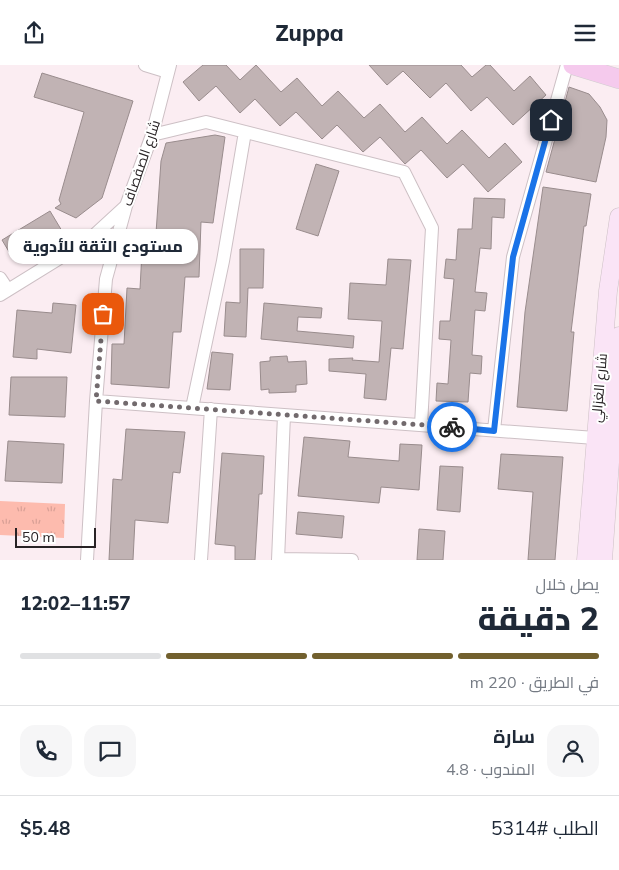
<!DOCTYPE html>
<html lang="ar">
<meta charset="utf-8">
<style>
:root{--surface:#fff;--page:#f6f6f7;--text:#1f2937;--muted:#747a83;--line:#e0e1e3;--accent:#72602e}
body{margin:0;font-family:Mulish,Cairo,sans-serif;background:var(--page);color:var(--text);direction:rtl;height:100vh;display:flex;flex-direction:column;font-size:19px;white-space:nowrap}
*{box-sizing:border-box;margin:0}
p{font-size:16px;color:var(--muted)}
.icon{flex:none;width:28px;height:28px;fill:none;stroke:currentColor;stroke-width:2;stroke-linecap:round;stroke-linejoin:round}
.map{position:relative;height:495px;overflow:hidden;direction:ltr}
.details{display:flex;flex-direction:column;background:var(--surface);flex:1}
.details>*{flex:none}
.scale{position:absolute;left:15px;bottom:12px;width:81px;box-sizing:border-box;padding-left:5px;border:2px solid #282325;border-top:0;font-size:14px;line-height:18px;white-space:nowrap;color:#282325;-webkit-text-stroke:4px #fff;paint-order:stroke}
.pin{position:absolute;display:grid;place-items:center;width:42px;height:42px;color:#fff;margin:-21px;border-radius:10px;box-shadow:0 2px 8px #0006}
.courier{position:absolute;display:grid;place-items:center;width:50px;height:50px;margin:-25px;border:4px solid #1a73e8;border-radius:50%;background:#fff;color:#222;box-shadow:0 1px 6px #0007}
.bubble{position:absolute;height:35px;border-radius:15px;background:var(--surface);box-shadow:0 1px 4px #0004;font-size:16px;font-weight:800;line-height:35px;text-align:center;direction:rtl}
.headline em{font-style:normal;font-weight:800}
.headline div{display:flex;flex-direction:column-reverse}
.headline{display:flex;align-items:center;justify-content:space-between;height:85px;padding:0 20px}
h1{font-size:32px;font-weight:800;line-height:38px}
.bar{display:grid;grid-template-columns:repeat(4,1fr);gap:8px 5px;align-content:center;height:60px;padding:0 20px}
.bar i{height:6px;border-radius:4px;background:var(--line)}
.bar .current{background:var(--accent)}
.bar p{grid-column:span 4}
.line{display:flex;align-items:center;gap:12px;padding:0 20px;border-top:1px solid var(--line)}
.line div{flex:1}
.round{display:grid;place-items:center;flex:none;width:52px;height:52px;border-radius:15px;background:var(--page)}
header{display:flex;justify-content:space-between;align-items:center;height:65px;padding:0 20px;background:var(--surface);font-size:22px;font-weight:800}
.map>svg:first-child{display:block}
.grass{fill:url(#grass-tufts)}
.building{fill:#c1b3b4;stroke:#998c8d}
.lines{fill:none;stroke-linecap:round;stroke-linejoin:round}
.street-casing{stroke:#cdc0c5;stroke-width:14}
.secondary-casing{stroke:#cdc0c5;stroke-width:19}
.primary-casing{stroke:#d0cfcf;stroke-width:20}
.street{stroke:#fff;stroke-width:12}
.secondary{stroke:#fae4f6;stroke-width:18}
.primary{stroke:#f5caed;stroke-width:19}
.done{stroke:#726a6d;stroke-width:5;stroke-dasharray:0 9}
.route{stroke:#1a73e8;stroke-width:6}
.labels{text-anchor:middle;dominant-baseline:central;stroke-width:4;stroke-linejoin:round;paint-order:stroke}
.street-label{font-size:14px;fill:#282325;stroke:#fff}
</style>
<header><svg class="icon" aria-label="menu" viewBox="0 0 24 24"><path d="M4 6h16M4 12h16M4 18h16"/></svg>Zuppa<svg class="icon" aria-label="share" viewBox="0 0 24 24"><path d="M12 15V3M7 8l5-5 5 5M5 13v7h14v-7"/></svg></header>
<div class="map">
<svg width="619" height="495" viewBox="0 0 619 495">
<defs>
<pattern id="grass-tufts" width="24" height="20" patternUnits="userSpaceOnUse" patternTransform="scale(1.25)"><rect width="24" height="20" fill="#fdbbae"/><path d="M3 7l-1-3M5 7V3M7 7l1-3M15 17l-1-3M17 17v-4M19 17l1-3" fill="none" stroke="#d9a096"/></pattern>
</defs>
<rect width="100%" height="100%" fill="#fbedf2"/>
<path class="grass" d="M0 436 65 439 64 473 0 470Z"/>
<path class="building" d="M203 0H226L240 15 256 0 281 27 297 13 322 41 338 26 364 53 380 39 405 67 422 52 447 79 462 65 489 93 505 78 522 97 488 127 463 99 447 113 421 85 405 99 380 72 363 87 337 60 322 74 296 47 280 61 255 34 240 48 216 21 199 36 183 17Z
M369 0H461L472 12 486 0H490L514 26 530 11 546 30 513 60 487 32 471 46 446 18 430 33 403 6 387 20Z
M42 8 133 36 102 133 76 153 55 143 61 139 59 135 84 47 34 32Z
M569 22 589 29 600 42 607 55 606 72 596 117 546 107Z
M215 70 225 72 213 158 201 157 199 212H185L181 267H173L169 323 111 319 112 279H124L127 223 140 224 143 167 156 168 161 96 166 78Z
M316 99 339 106 318 171 296 164Z
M543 122 591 129 586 161H584L571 267H574L567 346 517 342 525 247Z
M474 133 505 134 504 153 492 152 491 184 480 183 475 227 487 228 485 246 475 245 472 290 482 291 481 309 470 308 468 337 436 336 437 318 448 319 451 275 439 274 440 256H450L454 214 444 213 446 194 456 195 458 164H472Z
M50 146 62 166 14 195 2 175Z
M240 184H264L263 223H248L246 272 224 271 226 237 240 238Z
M388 194 411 195 403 284 391 283 386 335 364 333 366 309 329 306V294L353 293 352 295 379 297 382 256 348 254 350 218 386 220Z
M53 238 76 240 71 288 37 284V294L13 292 17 245 52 248Z
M264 238 322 243 321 253 298 252 297 266 354 271 353 283 261 274Z
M212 287 233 289 230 325 207 324Z
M287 291 288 297 306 296 307 319 296 320V327L269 328V324L261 325 260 297 270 296V292Z
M11 312H67L65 352 9 350Z
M126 364 185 367 180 408 173 407 168 458 135 455 133 495H109L113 414 122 415Z
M304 372 350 376 348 392 399 396 400 379 422 380 419 425 381 422 379 438 298 431Z
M8 376 64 379 62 418 5 416Z
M222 388 264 391 262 429H259L255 495H235V481L215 479Z
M501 389 563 392 555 495H528L533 427 498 424Z
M440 401 463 402 460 447 437 445Z
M298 447 344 451 342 473 296 469Z
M419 464 445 466 443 495H417Z"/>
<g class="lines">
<defs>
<path id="street" d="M145 0 168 7
M152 70 206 57 404 107 432 163 421 360
M0 213 8 225
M0 230 89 175 126 141
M96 336 595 373
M192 343 223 196 245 67
M494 365 513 192 567 0
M278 494 352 495
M87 495 96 336 106 214 126 141 152 70 170 0
M201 495 211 344
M278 495 284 350"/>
<path id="secondary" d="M586 495 608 226 619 152
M603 495 619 271"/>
<path id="primary" d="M573 0 619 14"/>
</defs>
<use href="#street" class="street-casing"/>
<use href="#secondary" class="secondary-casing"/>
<use href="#primary" class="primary-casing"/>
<use href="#street" class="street"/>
<use href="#secondary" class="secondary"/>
<use href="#primary" class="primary"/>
</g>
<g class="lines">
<path class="done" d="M103 249 96 336 452 362"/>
<path class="route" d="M452 362 494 366 513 192 551 55"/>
</g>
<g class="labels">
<g class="street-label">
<text transform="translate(141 98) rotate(-71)">شارع الصفصاف</text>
<text transform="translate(599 323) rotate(-85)">شارع الغزالي</text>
</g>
</g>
</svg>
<div class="scale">50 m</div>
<div class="pin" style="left:103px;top:249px;background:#ea580c"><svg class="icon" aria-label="bag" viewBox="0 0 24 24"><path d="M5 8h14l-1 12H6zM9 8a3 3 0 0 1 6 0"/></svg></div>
<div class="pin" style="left:551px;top:55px;background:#1f2937"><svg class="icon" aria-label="home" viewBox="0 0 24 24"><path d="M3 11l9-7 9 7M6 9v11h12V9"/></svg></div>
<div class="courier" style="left:452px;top:362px"><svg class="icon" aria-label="bike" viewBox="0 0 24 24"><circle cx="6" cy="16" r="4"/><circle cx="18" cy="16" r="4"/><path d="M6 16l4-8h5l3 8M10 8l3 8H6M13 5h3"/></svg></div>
<div class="bubble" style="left:8px;top:164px;width:190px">مستودع الثقة للأدوية</div>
</div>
<section class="details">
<div class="headline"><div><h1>2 دقيقة</h1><p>يصل خلال</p></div><em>11:57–12:02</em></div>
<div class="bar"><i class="current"></i><i class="current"></i><i class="current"></i><i></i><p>في الطريق · 220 m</p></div>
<div class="line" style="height:90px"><a class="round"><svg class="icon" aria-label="person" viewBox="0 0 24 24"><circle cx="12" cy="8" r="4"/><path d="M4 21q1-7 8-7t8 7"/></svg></a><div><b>سارة</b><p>المندوب · 4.8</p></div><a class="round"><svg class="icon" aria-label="chat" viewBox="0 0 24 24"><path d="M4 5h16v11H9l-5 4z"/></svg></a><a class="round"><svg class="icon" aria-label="phone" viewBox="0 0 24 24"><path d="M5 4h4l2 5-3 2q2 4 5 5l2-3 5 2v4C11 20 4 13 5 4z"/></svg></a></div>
<div class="line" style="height:65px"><div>الطلب #5314</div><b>$5.48</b></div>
</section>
